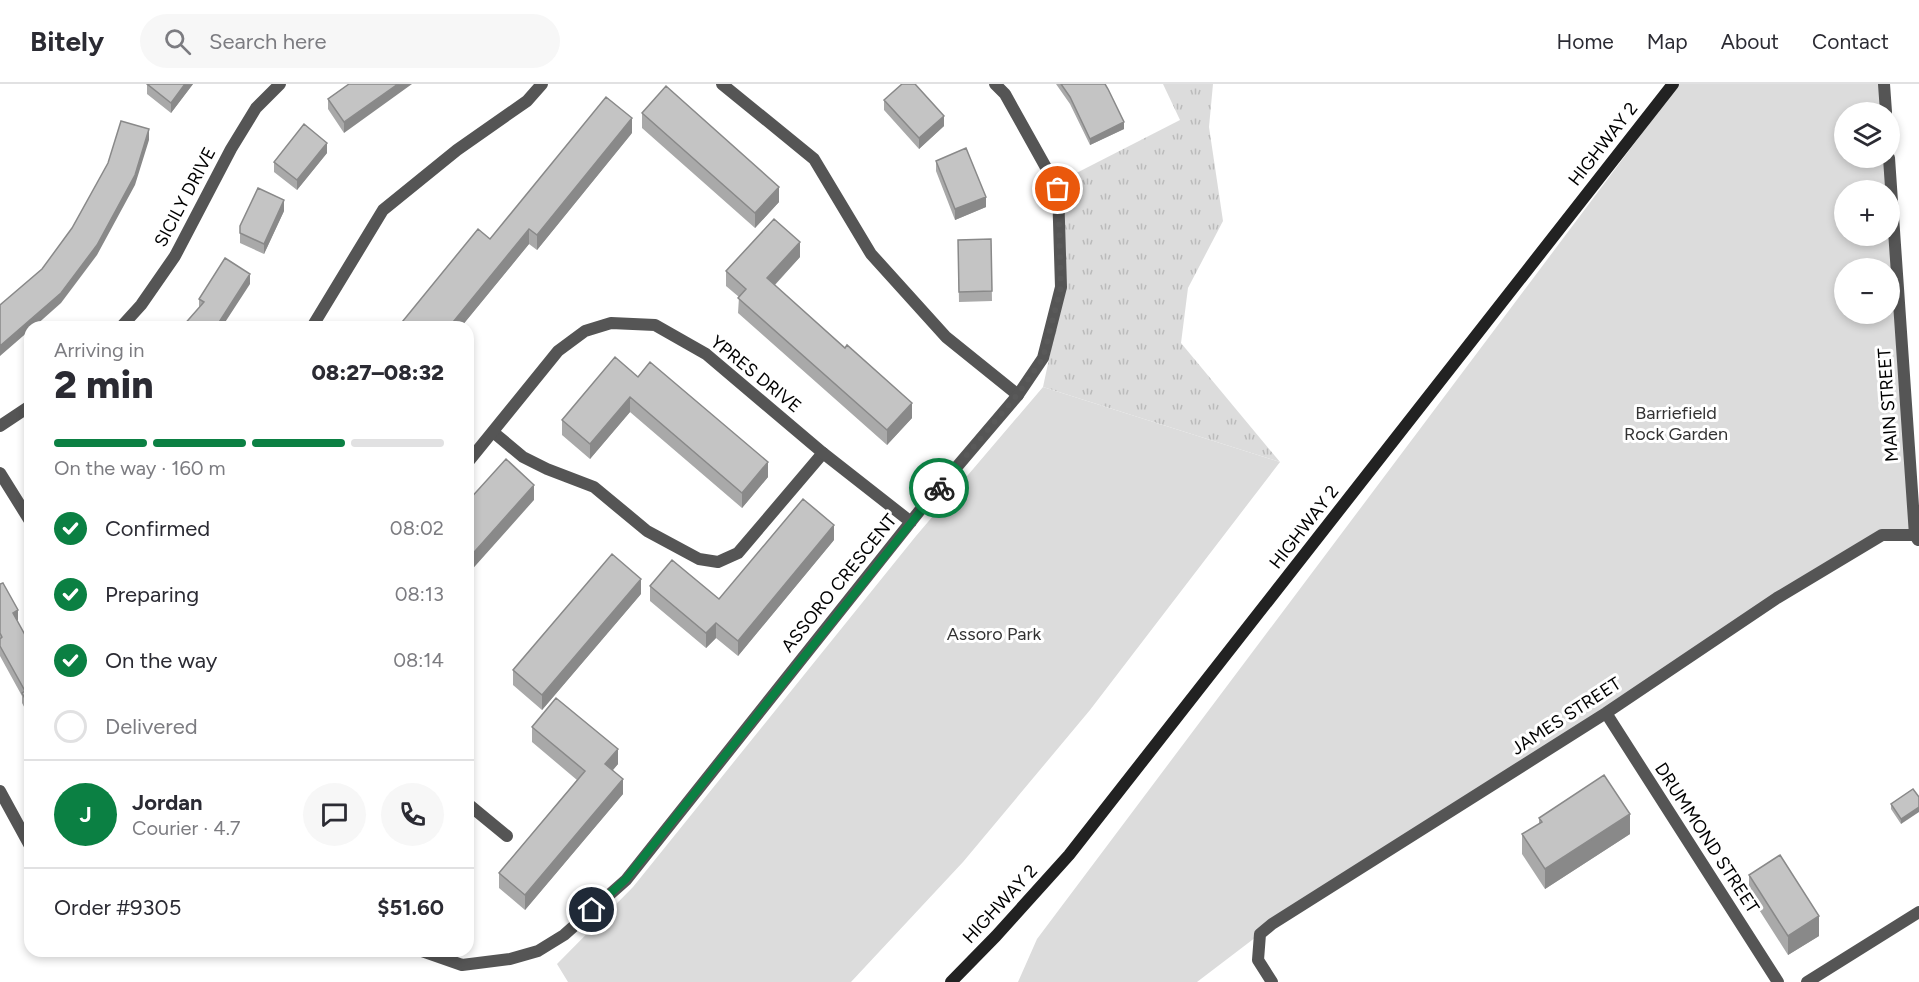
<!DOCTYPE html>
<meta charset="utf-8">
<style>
:root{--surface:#fff;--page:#f7f7f7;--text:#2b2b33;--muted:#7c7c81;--line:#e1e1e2;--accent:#0b8043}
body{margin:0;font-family:Figtree,sans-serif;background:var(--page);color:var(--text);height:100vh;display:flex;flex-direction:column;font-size:22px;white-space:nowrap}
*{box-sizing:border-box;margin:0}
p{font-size:20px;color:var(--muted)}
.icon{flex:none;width:33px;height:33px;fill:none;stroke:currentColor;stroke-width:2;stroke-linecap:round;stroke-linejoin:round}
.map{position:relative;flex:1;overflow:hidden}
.side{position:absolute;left:24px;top:237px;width:450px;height:636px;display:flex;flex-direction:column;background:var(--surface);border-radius:18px;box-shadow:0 3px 9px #0003}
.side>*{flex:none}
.buttons{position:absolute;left:1834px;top:18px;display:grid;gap:12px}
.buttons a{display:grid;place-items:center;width:66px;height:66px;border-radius:50%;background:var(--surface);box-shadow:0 3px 9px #0003;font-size:30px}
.pin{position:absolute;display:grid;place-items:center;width:51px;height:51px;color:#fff;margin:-26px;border:3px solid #fff;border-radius:50%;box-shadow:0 2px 6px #0007}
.courier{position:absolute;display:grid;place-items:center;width:60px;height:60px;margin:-30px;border:4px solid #0b8043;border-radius:50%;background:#fff;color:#222;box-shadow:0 2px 8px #0007}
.overview em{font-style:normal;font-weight:800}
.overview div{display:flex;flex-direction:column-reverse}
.overview{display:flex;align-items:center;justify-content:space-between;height:102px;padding:0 30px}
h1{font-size:39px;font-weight:800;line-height:45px}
.bar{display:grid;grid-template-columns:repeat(4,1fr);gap:9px 6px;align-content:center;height:72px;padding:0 30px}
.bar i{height:8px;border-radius:4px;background:var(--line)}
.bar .current{background:var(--accent)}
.bar p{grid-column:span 4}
.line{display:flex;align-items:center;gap:15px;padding:0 30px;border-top:2px solid var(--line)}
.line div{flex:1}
.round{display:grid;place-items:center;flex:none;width:63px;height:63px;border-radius:32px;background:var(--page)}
ol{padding:0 30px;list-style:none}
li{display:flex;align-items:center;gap:18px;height:66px}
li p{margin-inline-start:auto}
li .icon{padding:6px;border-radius:50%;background:var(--accent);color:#fff;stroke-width:4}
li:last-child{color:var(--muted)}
li i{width:33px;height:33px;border:3px solid var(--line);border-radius:50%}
header{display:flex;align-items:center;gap:36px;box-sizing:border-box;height:84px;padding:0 30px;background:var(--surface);border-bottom:2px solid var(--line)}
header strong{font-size:28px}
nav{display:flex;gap:33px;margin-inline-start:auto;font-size:21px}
.search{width:420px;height:54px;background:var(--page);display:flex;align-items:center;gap:15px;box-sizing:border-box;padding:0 21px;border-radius:33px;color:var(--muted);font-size:22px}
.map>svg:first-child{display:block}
.grass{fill:url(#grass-tufts)}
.park{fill:#dcdcdc;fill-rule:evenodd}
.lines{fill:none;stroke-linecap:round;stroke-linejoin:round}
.service{stroke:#555;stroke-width:12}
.minor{stroke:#555;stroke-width:12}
.secondary{stroke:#222;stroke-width:12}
.wall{fill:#a9a9a9}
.shaded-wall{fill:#898989}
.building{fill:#c4c4c4;stroke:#898989;stroke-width:1.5}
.done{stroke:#595959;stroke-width:6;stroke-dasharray:0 10.8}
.route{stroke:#0b8043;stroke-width:8}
.labels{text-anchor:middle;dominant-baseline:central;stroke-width:6;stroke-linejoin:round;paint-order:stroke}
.street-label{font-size:18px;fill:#000;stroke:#fff}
.park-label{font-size:18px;fill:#333;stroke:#fff}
</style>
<header>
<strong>Bitely</strong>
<div class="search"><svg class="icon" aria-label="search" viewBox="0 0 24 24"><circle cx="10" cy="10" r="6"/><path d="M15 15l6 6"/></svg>Search here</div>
<nav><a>Home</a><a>Map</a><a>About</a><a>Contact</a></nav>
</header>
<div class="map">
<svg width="1919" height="898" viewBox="0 0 1919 898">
<defs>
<pattern id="grass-tufts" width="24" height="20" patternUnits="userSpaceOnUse" patternTransform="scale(1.5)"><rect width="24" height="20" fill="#dcdcdc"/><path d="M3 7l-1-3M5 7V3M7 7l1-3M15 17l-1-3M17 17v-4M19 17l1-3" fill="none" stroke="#bbb"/></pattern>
</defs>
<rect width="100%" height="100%" fill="#fff"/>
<path class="grass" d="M1163 0H1213L1209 43 1223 137 1188 204 1181 259 1280 378 1043 303 1059 228 1061 167 1051 102 1180 36Z"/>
<path class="park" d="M1679 0H1884L1886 28H1845V74H1889L1915 451H1881L1260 850 1197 898H1018L1037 855ZM1845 106H1890V152H1845ZM1845 184H1890V230H1845Z
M1043 303 1280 378 1090 626 963 778 851 898H568L557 880 633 803 916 452Z"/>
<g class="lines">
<path class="service" d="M722 0 814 75 871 170 946 253 1018 311
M312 243 383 126 457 66 527 17 542 0
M493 348 523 373 547 385 594 403 647 447 699 475 718 478 738 469 823 369
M468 720 507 752"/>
<path class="minor" d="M1884 0 1886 28
M1889 74 1915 451 1918 456
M121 243 141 221 175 172 231 65 256 24 280 0
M0 342 30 322
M468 378 558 267 585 247 611 239 655 241 706 270 823 369 911 438
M0 389 30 437
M1606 629 1778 898
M0 707 30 762
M422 867 462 881 510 875 538 867 564 851 626 796 921 425 1018 311 1043 274 1061 203 1058 105 1005 10 995 0
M1272 898 1258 876 1260 850 1272 840 1606 629 1777 514 1882 451H1915L1919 449
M1807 898 1919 828"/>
<path class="secondary" d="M951 898 996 852 1069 771 1673 0"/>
</g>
<path class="wall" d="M147 0H193L171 29 147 10Z
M349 0 344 49 328 25V15Z
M1056 0H1105L1124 45 1090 61 1070 20Z
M884 16 944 42 919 65 884 26Z
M642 29 779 118 755 144 642 44Z
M632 49 537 166 529 160 461 243H398L490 155Z
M327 69 297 106 274 88V78Z
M936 77 986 123 955 136 936 87Z
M284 127 264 170 240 159V142Z
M991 155 992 217 959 218 958 156Z
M800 173 775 201 912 334 887 361 738 229 739 213 726 202V187Z
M250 200 199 223V215Z
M638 293 768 393 742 424 630 328 590 375 562 351V336Z
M834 456 738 572 716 554 706 564 650 517V502L719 515Z
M0 500 17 537 30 560V634L22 619V612L0 572Z
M641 510 542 626 513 601V586Z
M532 643 618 680 613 686 623 710 525 826 499 804V789L577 696 532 658Z
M1913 705 1901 740 1891 725V720Z
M1539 734 1630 750 1545 805 1522 770V750L1539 740Z
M1749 791 1819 852 1788 871 1749 810Z"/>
<path class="shaded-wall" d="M185 0H193L171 29V19Z
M398 0H412L344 49V38Z
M944 32V42L919 65V54Z
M632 34V49L537 166V151Z
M1124 38V45L1090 61V55Z
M149 45V56L135 101 97 171 61 219 34 243H30V246L0 272V262Z
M327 59V69L297 106V96Z
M779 103V118L755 144V129Z
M986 113V123L955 136V125Z
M284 116V127L264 170V160Z
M529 145V160L461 243H449Z
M800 158V173L767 209V194Z
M250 190V200L222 243H216Z
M630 313V328L590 375V360Z
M912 319V334L887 361V346Z
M768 378V393L742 424V409Z
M534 401V416L468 490V475Z
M834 441V456L738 572V557Z
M641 495V510L542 626V611Z
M18 526V536L13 539V529Z
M716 539V554L706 564V549Z
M618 665V680L605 695V680Z
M623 695V710L525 826V811Z
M1919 723V728L1901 740V735Z
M1630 730V750L1545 805V785Z
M471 784V799L468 803V788Z
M1819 832V852L1788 871V852Z"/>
<path class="building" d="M147 0H185L171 19Z
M349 0H398L344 38 328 15Z
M902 0H915L944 32 919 54 884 16Z
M1061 0H1105L1108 5 1124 38 1090 55 1070 13Z
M666 2 779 103 755 129 642 29Z
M606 13 632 34 537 151 529 145 449 243H398L478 145 490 155Z
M121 37 149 45 135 91 97 161 61 209 0 262V221L42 185 72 144 108 79Z
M304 40 327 59 297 96 274 78Z
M966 64 986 113 955 125 936 77Z
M258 104 284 116 264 160 240 149V142Z
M774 135 800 158 767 194 845 264 847 261 912 319 887 346 738 214 746 205 726 187Z
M991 155 992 207 959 208 958 156Z
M225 174 250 190 216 243H182L204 218 199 215Z
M615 273 638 293 650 278 768 378 742 409 630 313 590 360 562 336Z
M506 375 534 401 468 475V417Z
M803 415 834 441 738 557 716 539 706 549 650 502 672 476 719 515Z
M612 470 641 495 542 611 513 586Z
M3 499 18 526 13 529 30 560V624L22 609 25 607 0 562V555L2 553 0 549V500Z
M556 614 618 665 605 680 623 695 525 811 499 789 585 687 532 643Z
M1604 691 1630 730 1545 785 1522 750 1542 738 1539 734Z
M1913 705 1919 713V723L1901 735 1891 720Z
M1780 771 1819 832 1788 852 1749 791Z
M468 781 471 784 468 788Z"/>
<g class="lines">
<path class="done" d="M939 404 1018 310 1043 274 1061 203 1058 105"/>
<path class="route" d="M592 826 626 795 939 404"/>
</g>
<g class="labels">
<g class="street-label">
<text transform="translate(1603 60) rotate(-52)">HIGHWAY 2</text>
<text transform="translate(185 113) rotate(-62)">SICILY DRIVE</text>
<text transform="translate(756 290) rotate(39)">YPRES DRIVE</text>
<text transform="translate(1888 321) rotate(-94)">MAIN STREET</text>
<text transform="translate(1304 443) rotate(-52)">HIGHWAY 2</text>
<text transform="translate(839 499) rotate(-51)">ASSORO CRESCENT</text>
<text transform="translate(1566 632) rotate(-33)">JAMES STREET</text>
<text transform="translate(1707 754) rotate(57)">DRUMMOND STREET</text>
<text transform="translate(1000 820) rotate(-47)">HIGHWAY 2</text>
</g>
<g class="park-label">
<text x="1676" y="329">Barriefield<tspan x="1676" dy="21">Rock Garden</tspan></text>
<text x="994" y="550">Assoro Park</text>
</g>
</g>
</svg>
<div class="buttons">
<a><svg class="icon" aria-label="layers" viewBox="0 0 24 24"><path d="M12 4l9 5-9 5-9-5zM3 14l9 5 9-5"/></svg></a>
<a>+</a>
<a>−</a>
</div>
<div class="pin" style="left:1058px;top:105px;background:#ea580c"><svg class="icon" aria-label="bag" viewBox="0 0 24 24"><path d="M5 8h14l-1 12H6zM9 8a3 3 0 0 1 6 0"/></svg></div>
<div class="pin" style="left:592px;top:826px;background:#1f2937"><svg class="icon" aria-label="home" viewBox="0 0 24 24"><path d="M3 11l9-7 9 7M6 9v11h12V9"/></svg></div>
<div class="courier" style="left:939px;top:404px"><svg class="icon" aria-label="bike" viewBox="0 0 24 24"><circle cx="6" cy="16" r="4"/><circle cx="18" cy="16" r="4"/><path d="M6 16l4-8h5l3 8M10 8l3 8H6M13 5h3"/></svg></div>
<section class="side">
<div class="overview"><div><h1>2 min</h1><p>Arriving in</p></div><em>08:27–08:32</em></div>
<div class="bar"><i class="current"></i><i class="current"></i><i class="current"></i><i></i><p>On the way · 160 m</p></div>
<ol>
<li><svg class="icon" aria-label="check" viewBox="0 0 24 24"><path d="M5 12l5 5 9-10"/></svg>Confirmed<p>08:02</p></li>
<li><svg class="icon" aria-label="check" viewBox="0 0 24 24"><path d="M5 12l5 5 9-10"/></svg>Preparing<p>08:13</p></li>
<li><svg class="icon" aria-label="check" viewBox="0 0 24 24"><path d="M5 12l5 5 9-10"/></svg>On the way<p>08:14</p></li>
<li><i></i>Delivered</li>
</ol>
<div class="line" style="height:108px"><b class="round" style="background:var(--accent);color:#fff">J</b><div><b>Jordan</b><p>Courier · 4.7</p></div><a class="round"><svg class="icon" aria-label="chat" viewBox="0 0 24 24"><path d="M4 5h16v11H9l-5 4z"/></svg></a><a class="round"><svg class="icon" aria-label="phone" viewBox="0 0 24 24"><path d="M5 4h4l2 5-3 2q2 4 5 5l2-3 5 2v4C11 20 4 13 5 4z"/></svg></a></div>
<div class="line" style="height:78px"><div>Order #9305</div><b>$51.60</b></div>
</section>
</div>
